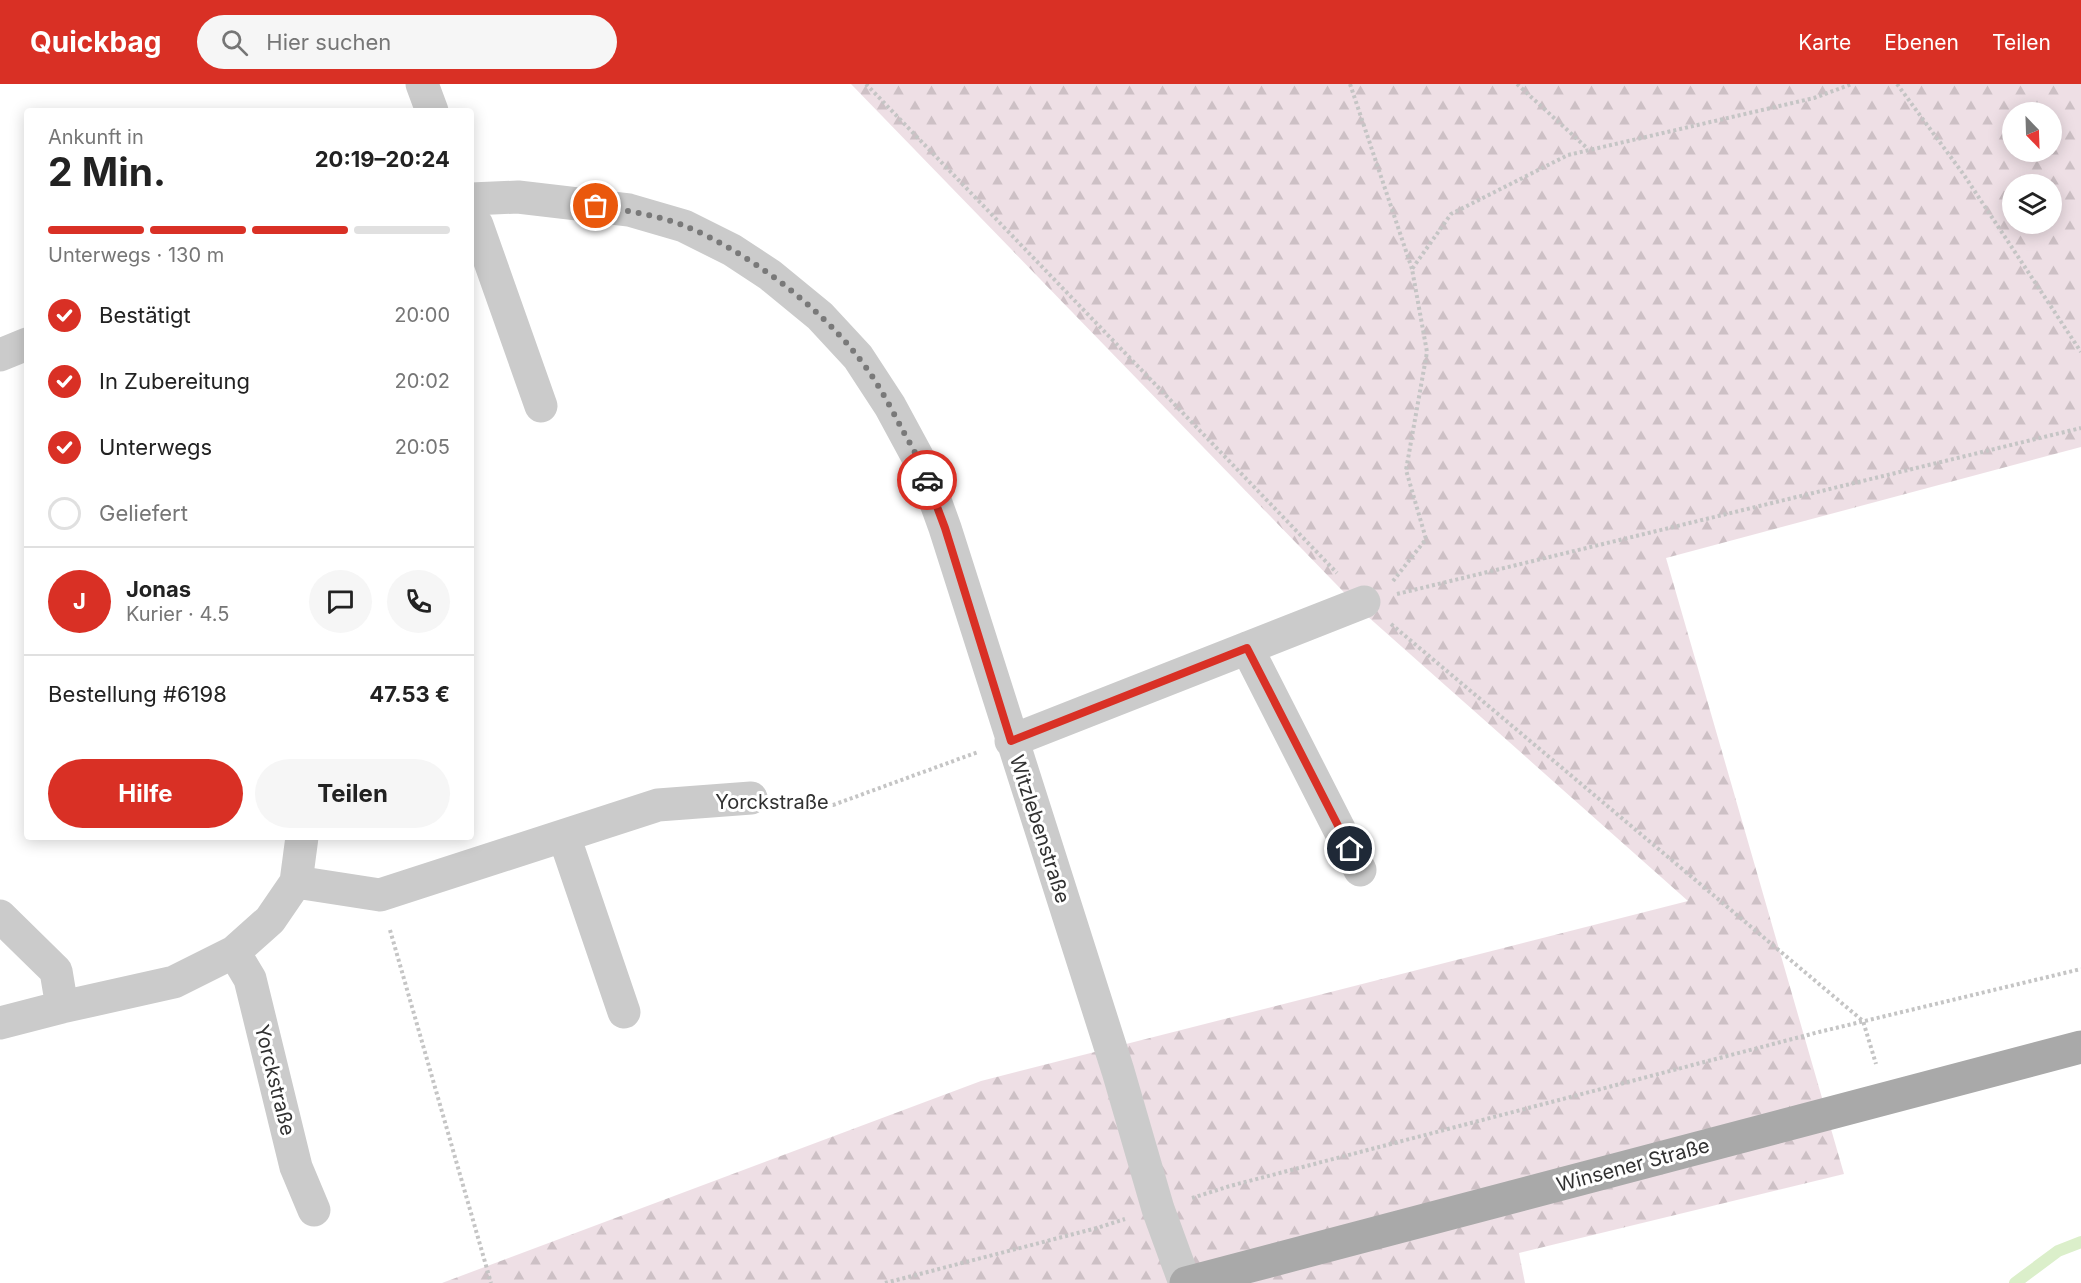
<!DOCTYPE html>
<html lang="de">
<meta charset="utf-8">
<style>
:root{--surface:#fff;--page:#f6f6f6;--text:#222;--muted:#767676;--line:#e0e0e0;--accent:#d93025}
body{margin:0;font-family:Inter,sans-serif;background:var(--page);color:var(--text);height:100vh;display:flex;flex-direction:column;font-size:22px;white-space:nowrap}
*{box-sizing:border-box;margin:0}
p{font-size:20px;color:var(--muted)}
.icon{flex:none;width:33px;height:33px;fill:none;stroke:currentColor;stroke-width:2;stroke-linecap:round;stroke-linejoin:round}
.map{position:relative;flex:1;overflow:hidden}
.side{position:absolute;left:24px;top:24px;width:450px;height:732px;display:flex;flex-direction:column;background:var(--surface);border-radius:6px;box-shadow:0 3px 15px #0003}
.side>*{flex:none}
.needle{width:39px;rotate:157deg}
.buttons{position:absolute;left:2002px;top:18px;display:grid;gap:12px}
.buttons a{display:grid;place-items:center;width:60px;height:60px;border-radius:50%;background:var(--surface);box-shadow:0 3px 15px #0003;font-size:30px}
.pin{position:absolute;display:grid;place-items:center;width:51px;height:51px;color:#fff;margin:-26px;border:3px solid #fff;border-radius:50%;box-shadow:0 2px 6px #0007}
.courier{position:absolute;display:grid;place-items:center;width:60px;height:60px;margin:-30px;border:4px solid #d93025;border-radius:50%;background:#fff;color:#222;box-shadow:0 2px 8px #0007}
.summary em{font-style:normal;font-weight:700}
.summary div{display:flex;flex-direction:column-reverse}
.summary{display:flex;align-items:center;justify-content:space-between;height:102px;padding:0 24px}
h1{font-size:39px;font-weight:700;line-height:45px}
.bar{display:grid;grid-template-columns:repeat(4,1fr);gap:9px 6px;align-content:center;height:72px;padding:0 24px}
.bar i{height:8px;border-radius:4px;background:var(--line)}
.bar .selected{background:var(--accent)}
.bar p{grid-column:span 4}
.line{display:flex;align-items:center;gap:15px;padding:0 24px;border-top:2px solid var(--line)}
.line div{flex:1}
.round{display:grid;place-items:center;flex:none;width:63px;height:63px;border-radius:32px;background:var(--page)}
ol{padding:0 24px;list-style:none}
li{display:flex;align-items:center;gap:18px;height:66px}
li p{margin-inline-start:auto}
li .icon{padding:6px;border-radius:50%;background:var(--accent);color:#fff;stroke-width:4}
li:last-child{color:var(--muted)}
li i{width:33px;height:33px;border:3px solid var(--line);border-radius:50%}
.action{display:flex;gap:12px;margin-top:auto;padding:12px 24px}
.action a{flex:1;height:69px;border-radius:36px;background:var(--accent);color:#fff;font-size:24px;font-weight:700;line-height:69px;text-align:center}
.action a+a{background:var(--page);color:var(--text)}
header{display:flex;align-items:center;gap:36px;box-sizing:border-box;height:84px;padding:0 30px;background:var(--accent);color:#fff}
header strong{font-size:28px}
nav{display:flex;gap:33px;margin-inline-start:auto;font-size:21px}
.search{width:420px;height:54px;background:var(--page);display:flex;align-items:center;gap:15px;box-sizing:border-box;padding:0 21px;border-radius:33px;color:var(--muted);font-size:22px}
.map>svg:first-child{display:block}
.forest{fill:url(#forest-firs);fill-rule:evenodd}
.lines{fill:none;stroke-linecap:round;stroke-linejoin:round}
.stream{stroke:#dbefca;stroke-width:12}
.path{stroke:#c5c5c5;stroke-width:4;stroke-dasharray:3 3;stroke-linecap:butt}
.minor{stroke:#cbcbcb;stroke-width:33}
.major{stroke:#a9a9a9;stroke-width:33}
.done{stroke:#797979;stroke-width:6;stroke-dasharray:0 10.8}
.route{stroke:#d93025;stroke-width:8}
.labels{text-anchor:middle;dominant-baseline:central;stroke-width:6;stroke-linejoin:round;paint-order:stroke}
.street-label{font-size:20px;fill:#313131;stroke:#fff}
</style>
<header>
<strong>Quickbag</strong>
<div class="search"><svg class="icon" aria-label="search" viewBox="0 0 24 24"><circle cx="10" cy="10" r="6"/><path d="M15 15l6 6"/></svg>Hier suchen</div>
<nav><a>Karte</a><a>Ebenen</a><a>Teilen</a></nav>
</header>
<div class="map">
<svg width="2081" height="1199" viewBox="0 0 2081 1199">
<defs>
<pattern id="forest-firs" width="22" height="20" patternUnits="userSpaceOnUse" patternTransform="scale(1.5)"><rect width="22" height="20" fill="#eedfe5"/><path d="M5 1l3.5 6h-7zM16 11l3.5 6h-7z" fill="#cdc0c5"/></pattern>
</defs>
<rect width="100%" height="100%" fill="#fff"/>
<path class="forest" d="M851 0H2081V363L1666 474 1844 1090 1519 1169 1525 1199H442L981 997 1688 817 1366 531ZM2013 28H2052V68H2013ZM2013 100H2052V140H2013Z"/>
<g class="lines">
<path class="stream" d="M2015 1199 2058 1167 2081 1158"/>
<path class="path" d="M866 0 1337 489
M1350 0 1412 185
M1517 0 1588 65
M1897 0 1964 91 2081 268
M1393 497 1426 455 1406 386 1427 268 1412 185 1451 130 1568 71 1814 14 1852 0
M1397 510 2081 344
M1391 540 1863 937 1876 980
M785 717 833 721 978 668
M390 846 491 1199
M1192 1114 1230 1102 1819 948 2081 885
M885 1199 1097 1144 1125 1135"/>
<path class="minor" d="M422 0 432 27
M471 115 518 113 629 126 684 142 732 166 770 191 820 232 858 273 890 322 923 383 945 444 1118 987 1158 1125 1185 1199
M471 133 477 141 541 322
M0 271 27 260
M1247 564 1360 786
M1011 657 1364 518
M564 752 624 928
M296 798 380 811 658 721 751 714
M0 832 56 887 62 923
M234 868 250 895 296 1083 314 1126
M0 939 62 923 174 898 234 868 270 836 296 798 302 753"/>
<path class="major" d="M1186 1199 2081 963"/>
</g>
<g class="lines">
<path class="done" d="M596 122C625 126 657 131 685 142 746 167 818 221 858 273 876 295 890 322 903 347 912 363 921 378 927 396"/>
<path class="route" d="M927 396 945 444 1011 657 1247 564 1350 765"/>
</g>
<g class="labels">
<g class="street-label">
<text x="772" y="718">Yorckstraße</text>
<text transform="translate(1040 745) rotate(72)">Witzlebenstraße</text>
<text transform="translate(275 996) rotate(76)">Yorckstraße</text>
<text transform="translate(1633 1081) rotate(-15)">Winsener Straße</text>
</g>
</g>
</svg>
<div class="buttons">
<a><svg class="needle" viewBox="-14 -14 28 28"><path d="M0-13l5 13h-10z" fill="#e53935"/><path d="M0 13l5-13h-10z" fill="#767676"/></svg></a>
<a><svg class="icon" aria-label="layers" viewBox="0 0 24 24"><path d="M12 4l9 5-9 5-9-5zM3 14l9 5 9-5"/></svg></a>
</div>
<div class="pin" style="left:596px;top:122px;background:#ea580c"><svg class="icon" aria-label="bag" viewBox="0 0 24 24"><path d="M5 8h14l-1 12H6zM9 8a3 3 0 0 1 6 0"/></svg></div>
<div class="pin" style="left:1350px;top:765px;background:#1f2937"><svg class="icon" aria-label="home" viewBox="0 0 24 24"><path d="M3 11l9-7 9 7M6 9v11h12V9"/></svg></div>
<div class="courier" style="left:927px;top:396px"><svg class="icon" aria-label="car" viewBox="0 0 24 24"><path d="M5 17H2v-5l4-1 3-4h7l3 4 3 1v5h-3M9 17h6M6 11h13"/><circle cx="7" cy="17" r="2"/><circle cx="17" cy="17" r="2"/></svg></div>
<section class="side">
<div class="summary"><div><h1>2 Min.</h1><p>Ankunft in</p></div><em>20:19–20:24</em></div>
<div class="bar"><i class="selected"></i><i class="selected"></i><i class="selected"></i><i></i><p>Unterwegs · 130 m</p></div>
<ol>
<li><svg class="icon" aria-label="check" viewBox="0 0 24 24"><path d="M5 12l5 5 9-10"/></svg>Bestätigt<p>20:00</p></li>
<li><svg class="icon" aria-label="check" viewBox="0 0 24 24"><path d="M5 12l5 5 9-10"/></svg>In Zubereitung<p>20:02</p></li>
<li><svg class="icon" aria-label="check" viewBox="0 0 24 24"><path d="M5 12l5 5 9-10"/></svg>Unterwegs<p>20:05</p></li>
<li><i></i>Geliefert</li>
</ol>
<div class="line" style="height:108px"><b class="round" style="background:var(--accent);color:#fff">J</b><div><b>Jonas</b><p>Kurier · 4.5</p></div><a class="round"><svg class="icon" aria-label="chat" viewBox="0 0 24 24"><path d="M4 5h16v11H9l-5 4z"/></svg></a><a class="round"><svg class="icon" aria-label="phone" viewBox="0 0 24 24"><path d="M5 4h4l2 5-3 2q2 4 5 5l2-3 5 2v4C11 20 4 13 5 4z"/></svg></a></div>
<div class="line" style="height:78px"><div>Bestellung #6198</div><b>47.53 €</b></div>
<div class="action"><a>Hilfe</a><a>Teilen</a></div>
</section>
</div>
